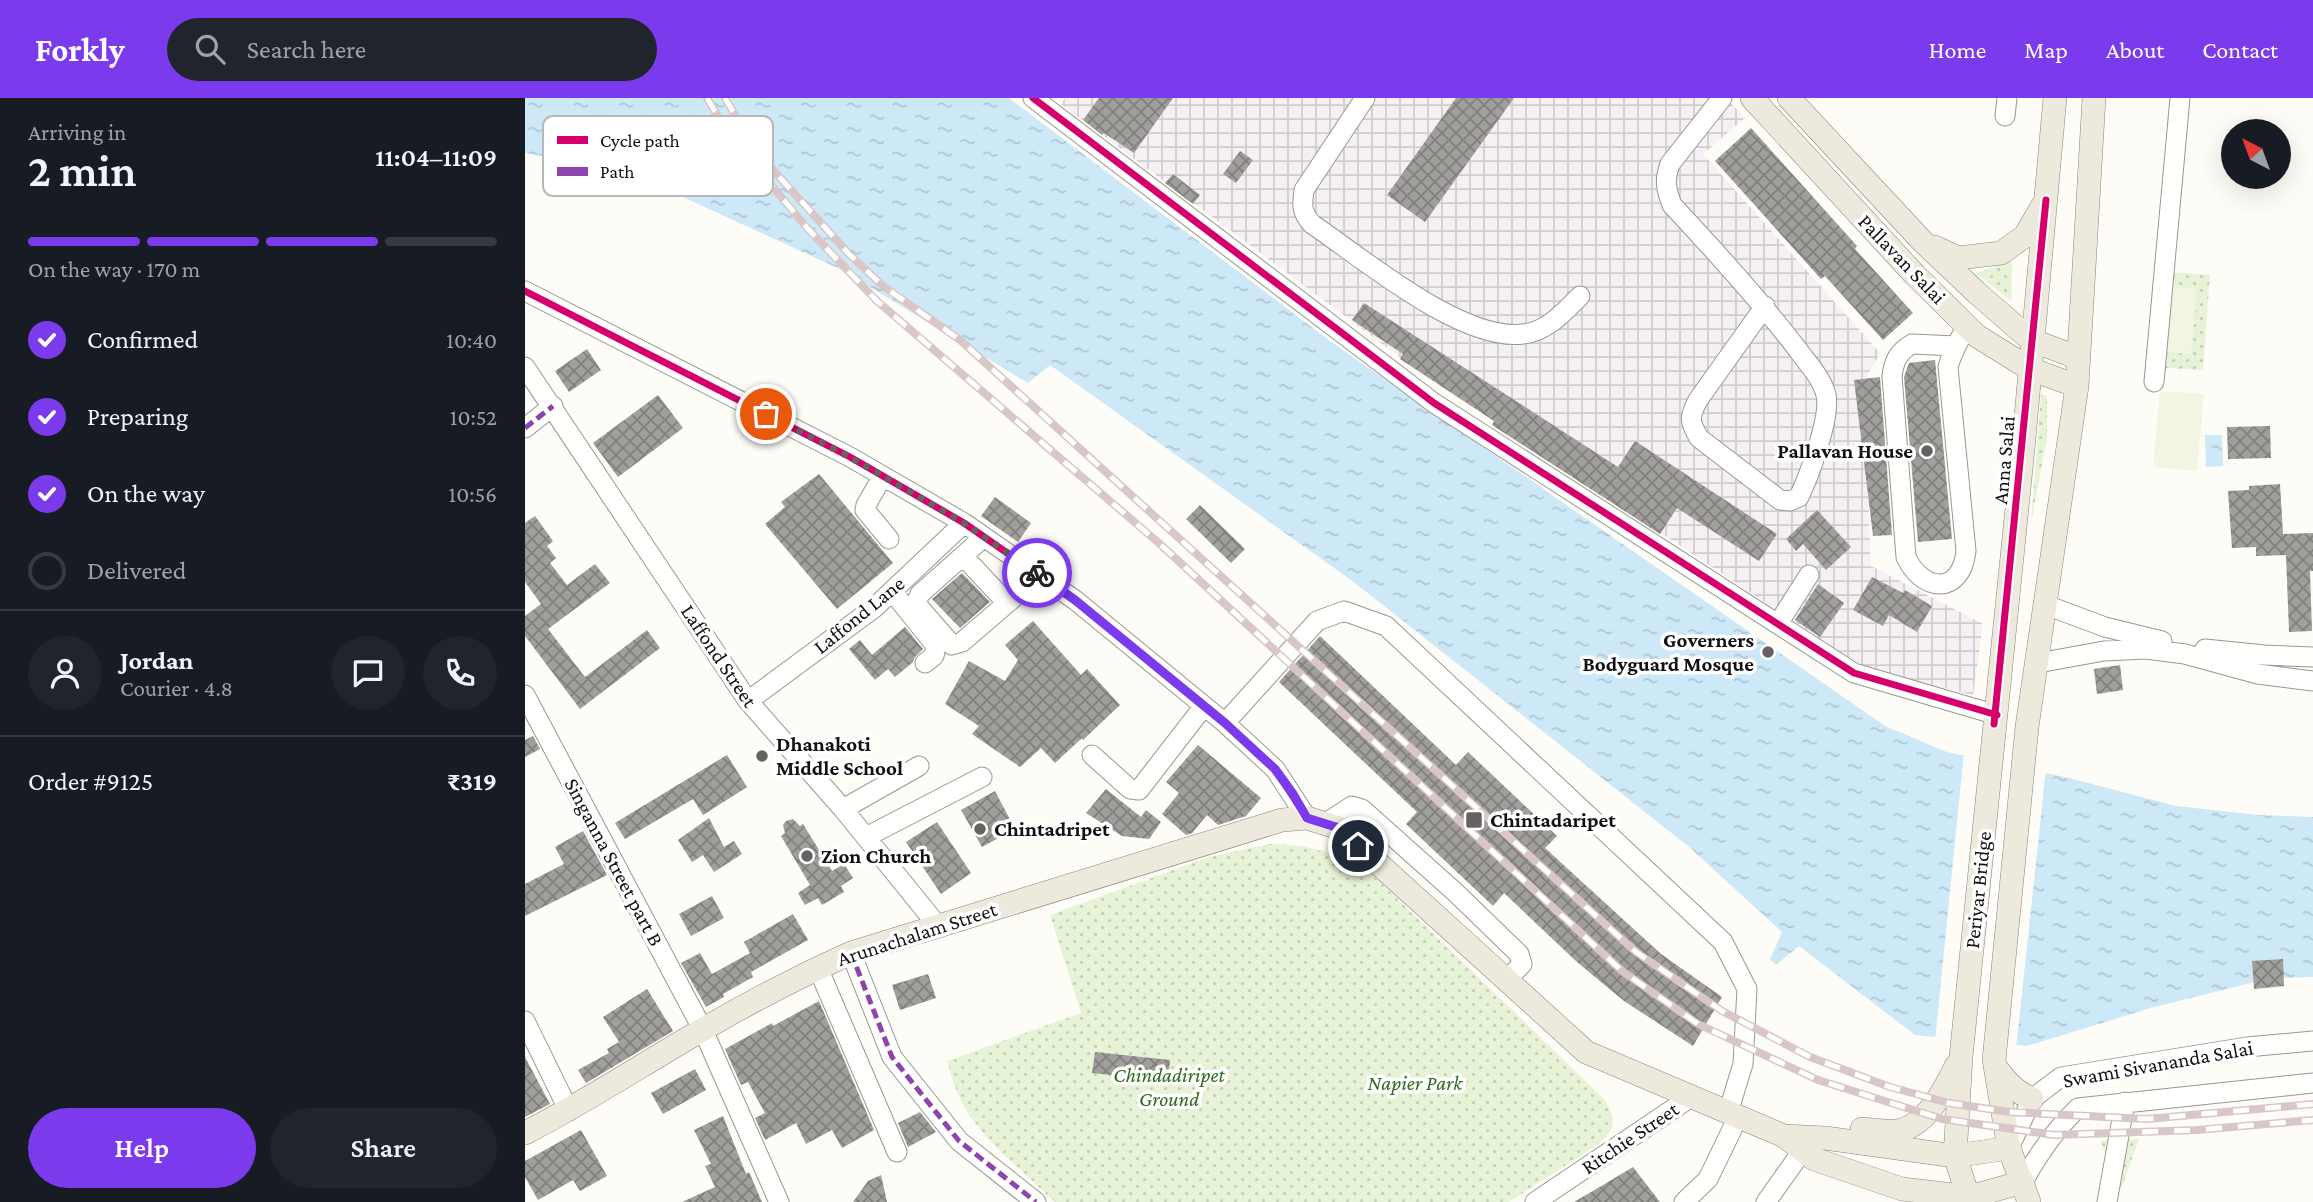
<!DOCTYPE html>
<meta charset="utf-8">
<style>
:root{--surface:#171b24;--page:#20242c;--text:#f1f3f6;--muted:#9ea1a6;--line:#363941;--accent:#7c3aed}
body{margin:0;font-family:"Crimson Pro",serif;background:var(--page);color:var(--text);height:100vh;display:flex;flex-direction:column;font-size:26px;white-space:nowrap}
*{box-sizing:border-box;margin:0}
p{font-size:23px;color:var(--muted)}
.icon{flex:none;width:38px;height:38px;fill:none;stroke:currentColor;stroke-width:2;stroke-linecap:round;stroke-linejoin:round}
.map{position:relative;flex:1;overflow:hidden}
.side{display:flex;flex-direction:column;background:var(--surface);width:525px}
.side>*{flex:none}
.needle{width:46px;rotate:319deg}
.tools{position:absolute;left:1696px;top:21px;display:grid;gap:14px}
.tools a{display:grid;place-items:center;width:70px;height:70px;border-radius:50%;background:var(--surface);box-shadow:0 7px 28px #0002;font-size:35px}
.pin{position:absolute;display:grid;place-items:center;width:60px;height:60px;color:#fff;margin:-30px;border:4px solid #fff;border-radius:50%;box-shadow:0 2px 7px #0007}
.courier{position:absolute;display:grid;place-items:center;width:70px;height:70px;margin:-35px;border:5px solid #7c3aed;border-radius:50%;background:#fff;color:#222;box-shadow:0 2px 9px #0007}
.summary em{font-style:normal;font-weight:600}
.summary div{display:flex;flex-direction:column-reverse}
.summary{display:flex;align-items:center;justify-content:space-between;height:119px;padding:0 28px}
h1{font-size:46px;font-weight:600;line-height:52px}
.bar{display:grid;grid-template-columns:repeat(4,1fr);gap:10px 7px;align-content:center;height:84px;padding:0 28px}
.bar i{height:9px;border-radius:5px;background:var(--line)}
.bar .on{background:var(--accent)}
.bar p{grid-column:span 4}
.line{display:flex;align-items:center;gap:18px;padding:0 28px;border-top:2px solid var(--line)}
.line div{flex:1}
.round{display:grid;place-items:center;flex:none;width:74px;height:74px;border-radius:37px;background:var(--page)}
ol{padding:0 28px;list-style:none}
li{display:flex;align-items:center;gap:21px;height:77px}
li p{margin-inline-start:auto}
li .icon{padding:7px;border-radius:50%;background:var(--accent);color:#fff;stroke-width:4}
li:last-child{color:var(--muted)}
li i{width:38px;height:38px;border:4px solid var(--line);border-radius:50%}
.action{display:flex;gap:14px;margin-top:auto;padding:14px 28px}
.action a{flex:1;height:80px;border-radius:42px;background:var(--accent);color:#fff;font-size:28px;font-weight:600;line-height:80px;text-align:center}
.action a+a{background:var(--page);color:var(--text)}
header{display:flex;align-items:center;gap:42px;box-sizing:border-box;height:98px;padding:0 35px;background:var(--accent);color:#fff}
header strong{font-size:33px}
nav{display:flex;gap:38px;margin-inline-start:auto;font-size:24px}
.search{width:490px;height:63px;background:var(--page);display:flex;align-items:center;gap:18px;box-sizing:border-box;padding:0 24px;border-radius:38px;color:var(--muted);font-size:26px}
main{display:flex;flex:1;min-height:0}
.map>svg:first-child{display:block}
.industrial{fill:url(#industrial-grid)}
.grass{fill:url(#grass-dots)}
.pitch{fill:#f0f6e1}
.water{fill:url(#water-ripples)}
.pier{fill:#fdfcf7}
.building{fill:url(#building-cross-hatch)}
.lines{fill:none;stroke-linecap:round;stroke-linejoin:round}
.minor-casing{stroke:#979795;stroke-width:21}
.major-casing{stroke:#858482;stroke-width:24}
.minor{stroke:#fffffe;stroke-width:19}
.major{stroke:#ede9dc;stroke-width:23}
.rail-casing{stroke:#d9c6c7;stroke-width:8}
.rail{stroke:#fff;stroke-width:5;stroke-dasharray:16;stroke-linecap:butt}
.quiet{stroke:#8e44ad;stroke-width:5;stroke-dasharray:10 5;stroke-linecap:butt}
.cycleway-casing{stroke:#fff;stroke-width:11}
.cycleway{stroke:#d6006c;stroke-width:7}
.done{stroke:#646362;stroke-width:7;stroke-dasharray:0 12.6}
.route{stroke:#7c3aed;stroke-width:9}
.poi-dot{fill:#646362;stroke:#fff;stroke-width:2.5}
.labels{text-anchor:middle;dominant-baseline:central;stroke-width:7;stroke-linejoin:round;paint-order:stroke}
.street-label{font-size:21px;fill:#111;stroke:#fff}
.poi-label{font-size:21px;font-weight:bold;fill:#111;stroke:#fff;text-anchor:start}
.park-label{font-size:21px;font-style:italic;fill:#2f6b1f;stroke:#fff}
.key{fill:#fff;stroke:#b8b8b8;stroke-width:2}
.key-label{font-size:19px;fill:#111}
</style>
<header>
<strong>Forkly</strong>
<div class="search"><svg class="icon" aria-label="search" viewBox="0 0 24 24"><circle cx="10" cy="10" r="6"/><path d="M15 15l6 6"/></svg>Search here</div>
<nav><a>Home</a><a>Map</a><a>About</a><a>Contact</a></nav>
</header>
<main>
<section class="side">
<div class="summary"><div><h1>2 min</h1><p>Arriving in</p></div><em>11:04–11:09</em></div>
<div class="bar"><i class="on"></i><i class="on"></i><i class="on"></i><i></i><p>On the way · 170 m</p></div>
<ol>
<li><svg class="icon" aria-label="check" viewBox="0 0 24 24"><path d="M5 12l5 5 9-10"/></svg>Confirmed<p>10:40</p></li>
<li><svg class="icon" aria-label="check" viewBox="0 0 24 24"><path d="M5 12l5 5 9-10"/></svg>Preparing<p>10:52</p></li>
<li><svg class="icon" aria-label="check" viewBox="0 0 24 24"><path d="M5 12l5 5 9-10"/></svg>On the way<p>10:56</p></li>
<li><i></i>Delivered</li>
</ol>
<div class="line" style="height:126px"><a class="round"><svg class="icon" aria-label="person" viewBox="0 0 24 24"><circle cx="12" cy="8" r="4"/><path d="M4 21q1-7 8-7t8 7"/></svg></a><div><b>Jordan</b><p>Courier · 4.8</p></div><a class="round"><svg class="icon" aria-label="chat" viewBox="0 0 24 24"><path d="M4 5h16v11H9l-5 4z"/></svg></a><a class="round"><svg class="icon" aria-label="phone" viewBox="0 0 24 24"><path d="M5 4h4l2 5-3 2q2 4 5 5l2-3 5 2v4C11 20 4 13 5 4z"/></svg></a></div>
<div class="line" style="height:91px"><div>Order #9125</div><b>₹319</b></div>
<div class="action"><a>Help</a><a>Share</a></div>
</section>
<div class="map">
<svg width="1788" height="1104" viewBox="0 0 1788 1104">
<defs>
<pattern id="industrial-grid" width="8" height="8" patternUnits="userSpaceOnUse" patternTransform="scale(1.75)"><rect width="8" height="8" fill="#f5f0f3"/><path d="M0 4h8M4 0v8" fill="none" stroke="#d1cdcf"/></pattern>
<pattern id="grass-dots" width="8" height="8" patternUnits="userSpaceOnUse" patternTransform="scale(1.75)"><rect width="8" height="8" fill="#e7f3d7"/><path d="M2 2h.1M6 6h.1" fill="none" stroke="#c5cfb8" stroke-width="1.8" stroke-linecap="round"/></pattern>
<pattern id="water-ripples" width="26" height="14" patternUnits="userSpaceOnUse" patternTransform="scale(1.75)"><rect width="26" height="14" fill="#cde8f7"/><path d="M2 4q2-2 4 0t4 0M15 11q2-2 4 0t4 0" fill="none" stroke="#afc6d3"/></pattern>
<pattern id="building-cross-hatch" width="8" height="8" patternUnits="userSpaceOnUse" patternTransform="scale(1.75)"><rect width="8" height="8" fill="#a19f9c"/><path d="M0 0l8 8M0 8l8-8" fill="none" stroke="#82807e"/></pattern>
</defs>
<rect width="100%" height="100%" fill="#fdfcf7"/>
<path class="industrial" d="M540 0H1201L1220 20 1178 56 1355 255 1338 285 1346 468 1458 526 1448 597 1340 571 892 272 536 6Z"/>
<path class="grass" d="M1487 163 1486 203 1451 175Z
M1632 173 1685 177 1678 272 1625 269Z
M1516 296 1522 298V341L1506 424Z
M744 746C785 746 820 756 853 782L1079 1001C1092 1023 1092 1030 1072 1047L984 1104H531L524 1099C492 1067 450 1037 432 994 428 984 425 973 422 963L556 915 525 817 684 759Z
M1614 1041 1596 1091 1575 1043Z"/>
<path class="pitch" d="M1645 188 1672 190 1666 256 1639 254Z
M1635 293 1679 296 1672 373 1628 369Z"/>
<path class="water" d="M0 0H484L805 243 1360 628 1422 654 1544 680 1651 708 1733 717 1788 719V879L1746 880 1629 909 1502 948 1390 937 1274 848 1251 867 1245 861 1257 834 1163 748 830 485 525 267 503 285 317 172 101 73 0 55Z
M1680 337H1697L1698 368 1681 369Z"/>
<path class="pier" d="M1439 654 1521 671 1491 951 1410 943Z"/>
<path class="building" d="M574 0H648L609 55 579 35 577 37 558 22Z
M931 0H989L900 124 862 97Z
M1226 30 1332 148 1330 151 1388 215 1358 242 1300 178 1296 181 1190 63Z
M715 53 728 62 711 85 698 76Z
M648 76 675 97 668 106 640 85Z
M839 205 1093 369 1110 343 1252 436 1234 463 1152 410 1135 436 967 327 969 323 875 261 878 256 827 222Z
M62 251 76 272 44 294 30 273Z
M1410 262 1427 441 1393 444 1379 279 1384 265Z
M1355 279 1367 437 1348 438 1329 282Z
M133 297 158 330 93 379 68 345Z
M1745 328 1746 360 1703 361 1702 329Z
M294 376 368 465 312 511 240 426 260 409 256 404Z
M1755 386 1758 436 1788 435V473H1785L1787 533 1764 534 1761 457 1731 458V449L1707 450 1703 393 1724 392V388Z
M470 399 506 425 493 444 456 418Z
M675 407 720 451 706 465 661 421Z
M1292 412 1326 449 1301 472 1278 446 1271 453 1261 441Z
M10 418 28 443 22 448 31 460 25 465 42 487 70 466 85 485 23 531 60 579 122 532 135 550 55 611 0 538V518L16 506 0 484V425Z
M437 475 465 504 435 530 407 501Z
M1347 479 1378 495 1380 492 1407 508 1392 534 1364 517 1358 528 1328 512Z
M1293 486 1319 505 1295 539 1270 522Z
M508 523 556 577 562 571 595 607 558 642 557 640 530 665 516 650 495 669 447 636 454 628 420 606 444 563 480 583 493 562 480 547Z
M380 529 398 551 389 560 388 564 370 579 363 571 350 582 324 551 335 542 347 557Z
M795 538 931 667 943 654 1032 738 1020 750 1136 856 1197 899 1168 948 1099 903 1052 864 979 795 968 808 881 726 892 714 754 584Z
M1595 567 1598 592 1572 596 1569 571Z
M8 638 15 651 0 659V642Z
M673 647 736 700 721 718 693 727 682 717 667 735 661 737 637 716 654 695 641 684Z
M202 657 222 689 178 717 168 701 100 741 90 725Z
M581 691 616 719 621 712 636 724 624 741 597 738 561 715Z
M470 693 490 731 457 749 436 712Z
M184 720 199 749 209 743 217 756 189 774 178 757 167 764 153 742Z
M268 721 275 728 278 726 307 773 319 766 328 780 316 788 319 794 297 807 293 800 280 807 273 795 285 787 256 738 260 735 258 727 261 723Z
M412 724 446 775 416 796 381 744Z
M58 733 82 777 0 818V786L39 766 30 749Z
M187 798 199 820 166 838 154 816Z
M268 816 283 842 226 874 228 879 198 896 199 899 181 909 156 865 175 855 187 876 225 855 219 844Z
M1758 861 1759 888 1729 891 1727 863Z
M403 876 411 900 375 912 367 887Z
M122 891 148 933 61 985 53 972 84 955 82 951 94 944 78 919Z
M294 903 349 1032 317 1050 307 1032 281 1046 271 1025 240 1042 230 1020 240 1015 223 984 216 987 200 951 247 925 248 928Z
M570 954 645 962 643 983 567 975Z
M0 959 25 1006 0 1019Z
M170 971 181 992 138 1016 126 995Z
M395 1014 411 1034 383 1049 373 1025Z
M198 1018 221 1076 224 1074 237 1104H157L190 1089 180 1068 186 1066 169 1032Z
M56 1032 82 1078 55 1093 48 1082 13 1102 0 1079V1063Z
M1108 1069 1135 1104H1049L1078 1087Z
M356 1077 362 1104H328L343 1083Z"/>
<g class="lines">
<defs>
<path id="minor" d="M508 0 909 305 1329 575 1472 617
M840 0 779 92C777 107 776 114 787 126 837 160 937 244 998 236 1022 234 1040 213 1055 198
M1197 0 1145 66C1139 82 1141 91 1147 107 1191 154 1234 201 1273 252 1283 266 1297 280 1301 297 1306 319 1284 378 1274 399L1265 403 1255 402 1174 340C1164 323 1164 319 1173 302L1240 208
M1480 18 1482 0
M0 193 325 359 439 425 550 502 700 625 750 671 782 720
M1431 248 1387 246C1373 254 1369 263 1367 278L1381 459C1397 494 1436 498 1441 453L1423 269C1427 254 1434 242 1442 228
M0 269 223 603 318 711 413 828
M1629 284 1655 0
M0 330 28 308
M358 378 341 407 340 412 364 441
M459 439 395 496 392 503 393 508 427 547 437 544 515 477
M438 458 482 505
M367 493 411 548 409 558 400 565
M1521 507 1580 529 1637 543
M1253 526 1284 477
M1680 551 1739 557 1788 559
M1513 565 1579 553 1621 551 1660 556 1733 576 1788 583
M0 597 178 932 254 1104
M223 603 349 510 439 425
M700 625 792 523 819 513 861 528 1198 844 1222 891 1218 966 1203 1015
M567 657 605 691 614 692 679 608
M318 711 394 668
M801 725 827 708 837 711 930 794 994 856 997 866 981 883
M341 739 457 679
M326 855 367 959 434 1043 511 1104
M293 870 372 1054
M0 923 44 1013
M1484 1050 1507 1001 1536 979 1722 949 1788 943
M1498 1084C1513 1056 1530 1032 1553 1010L1788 985
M1010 1104 1166 999
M1159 1104 1183 1081 1213 1019
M1241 1104 1278 1052
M1582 1104 1600 1004"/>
<path id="major" d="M1227 0 1390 177 1452 238 1505 271 1552 288
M1264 0 1397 143 1452 195 1506 242 1554 260
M1410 149 1433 160 1476 155 1500 138 1518 107
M1471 970C1482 984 1490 994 1507 1001
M1337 1031C1347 1032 1359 1034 1370 1033 1400 1031 1420 991 1431 968
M0 1035C61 1004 118 966 177 932 225 904 275 878 326 855L757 722 782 720 814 730 1061 954 1259 1038 1300 1040 1430 1058 1484 1050
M1259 1038 1289 1061 1377 1091 1444 1099 1498 1084
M1445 1104 1430 1058 1436 959 1498 351 1530 0
M1504 1104 1484 1050 1469 962 1502 629 1552 288 1569 0"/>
</defs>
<use href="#minor" class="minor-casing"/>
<use href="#major" class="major-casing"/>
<use href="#minor" class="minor"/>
<use href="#major" class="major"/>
<defs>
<path id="rail" d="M182 0 202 34 283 131 352 203 635 446 1097 873 1173 926 1293 982 1417 1021 1529 1037 1672 1032 1788 1022
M200 0 217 29 249 73 324 156 358 188 435 242 1111 854 1197 913 1285 959 1365 989 1424 1005 1484 1014 1622 1021 1788 1006"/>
</defs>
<use href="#rail" class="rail-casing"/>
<use href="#rail" class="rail"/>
<path class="quiet" d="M0 330 28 308
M326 855 367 959 434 1043 511 1104"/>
<defs>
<path id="cycleway" d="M508 0 909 305 1329 575 1472 617
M0 193 325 359 439 425 550 502 700 625 750 671 782 720
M1469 626 1521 102"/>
</defs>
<use href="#cycleway" class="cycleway-casing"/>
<use href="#cycleway" class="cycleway"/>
</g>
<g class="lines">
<path class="done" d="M241 316 325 359 439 425 512 475"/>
<path class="route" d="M512 475 550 502 700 625 750 671 768 696 782 720 814 730 833 748"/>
</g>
<g class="poi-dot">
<circle cx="1402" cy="353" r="7"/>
<circle cx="1243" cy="554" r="7"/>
<circle cx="237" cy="658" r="7"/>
<rect x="940" y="713" width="18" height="18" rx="3.5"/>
<circle cx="455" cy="731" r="7"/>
<circle cx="282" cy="758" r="7"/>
</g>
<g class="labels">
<g class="street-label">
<text transform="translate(1377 161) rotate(46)">Pallavan Salai</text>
<text transform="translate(1479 362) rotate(-85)">Anna Salai</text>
<text transform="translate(334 517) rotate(-39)">Laffond Lane</text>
<text transform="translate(194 558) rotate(56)">Laffond Street</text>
<text transform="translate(89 764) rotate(62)">Singanna Street part B</text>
<text transform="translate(1453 792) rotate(-84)">Periyar Bridge</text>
<text transform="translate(392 836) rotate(-18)">Arunachalam Street</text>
<text transform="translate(1633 966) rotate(-10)">Swami Sivananda Salai</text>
<text transform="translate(1105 1040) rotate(-34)">Ritchie Street</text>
</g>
<g class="poi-label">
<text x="1388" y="353" text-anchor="end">Pallavan House</text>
<text x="1229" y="542" text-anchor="end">Governers<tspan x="1229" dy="24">Bodyguard Mosque</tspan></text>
<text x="251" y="646">Dhanakoti<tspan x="251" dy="24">Middle School</tspan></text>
<text x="965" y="722">Chintadaripet</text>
<text x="469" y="731">Chintadripet</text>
<text x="296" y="758">Zion Church</text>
</g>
<g class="park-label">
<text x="644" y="977">Chindadiripet<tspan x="644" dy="24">Ground</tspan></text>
<text x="890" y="985">Napier Park</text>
</g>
</g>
<rect x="18" y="18" width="230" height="80" rx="10" class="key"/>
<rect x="32" y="38" width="31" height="8" fill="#d6006c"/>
<rect x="32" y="69" width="31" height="9" fill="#8e44ad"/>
<g class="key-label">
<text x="75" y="49">Cycle path</text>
<text x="75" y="80">Path</text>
</g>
</svg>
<div class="tools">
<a><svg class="needle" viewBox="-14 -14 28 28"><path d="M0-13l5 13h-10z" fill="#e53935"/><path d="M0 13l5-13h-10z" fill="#9ea1a6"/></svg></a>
</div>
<div class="pin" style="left:241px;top:316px;background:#ea580c"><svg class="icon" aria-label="bag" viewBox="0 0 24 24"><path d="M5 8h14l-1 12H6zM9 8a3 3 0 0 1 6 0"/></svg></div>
<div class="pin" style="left:833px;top:748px;background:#1f2937"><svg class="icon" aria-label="home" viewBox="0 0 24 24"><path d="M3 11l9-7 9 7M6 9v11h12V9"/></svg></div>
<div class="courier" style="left:512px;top:475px"><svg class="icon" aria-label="bike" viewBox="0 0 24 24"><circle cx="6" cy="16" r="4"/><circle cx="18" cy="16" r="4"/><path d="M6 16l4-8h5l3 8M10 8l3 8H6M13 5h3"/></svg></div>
</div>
</main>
